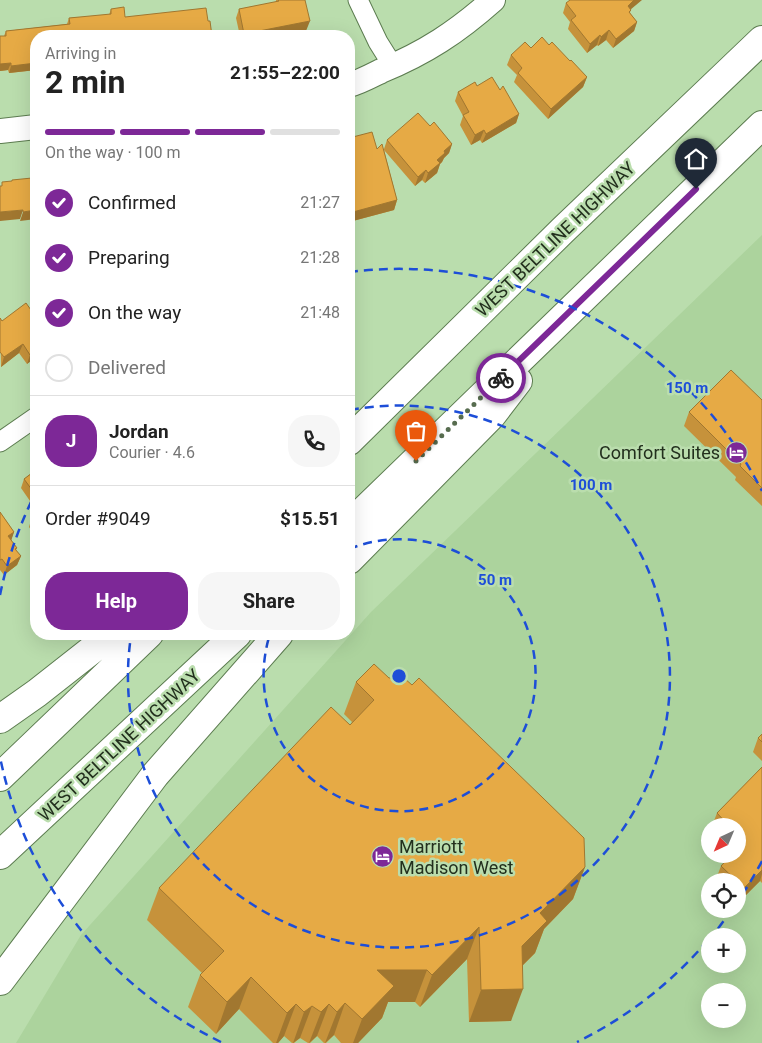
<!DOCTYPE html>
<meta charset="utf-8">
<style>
:root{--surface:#fff;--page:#f6f6f6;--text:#222;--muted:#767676;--line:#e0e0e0;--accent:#7d2897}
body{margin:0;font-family:Roboto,sans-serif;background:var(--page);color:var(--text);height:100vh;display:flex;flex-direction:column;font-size:19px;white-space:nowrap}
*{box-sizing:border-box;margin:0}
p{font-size:16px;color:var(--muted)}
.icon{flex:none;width:28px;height:28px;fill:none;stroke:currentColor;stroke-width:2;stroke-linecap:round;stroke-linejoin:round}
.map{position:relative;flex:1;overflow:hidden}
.drawer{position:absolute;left:30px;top:30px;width:325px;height:610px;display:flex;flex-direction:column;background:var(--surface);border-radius:20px;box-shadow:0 5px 20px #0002}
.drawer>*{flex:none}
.needle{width:32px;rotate:224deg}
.controls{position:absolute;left:701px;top:818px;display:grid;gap:10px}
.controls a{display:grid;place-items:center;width:45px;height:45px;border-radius:50%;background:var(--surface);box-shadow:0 5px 20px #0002;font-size:25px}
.pin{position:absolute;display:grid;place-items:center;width:42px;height:42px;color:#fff;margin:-51px -21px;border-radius:50% 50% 50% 0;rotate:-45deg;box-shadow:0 0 5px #0007}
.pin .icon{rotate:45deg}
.courier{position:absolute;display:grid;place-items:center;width:50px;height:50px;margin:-25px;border:4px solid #7d2897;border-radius:50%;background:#fff;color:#222;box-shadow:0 1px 6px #0007}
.overview em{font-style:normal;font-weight:700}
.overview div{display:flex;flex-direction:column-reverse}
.overview{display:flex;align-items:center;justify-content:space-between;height:85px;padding:0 15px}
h1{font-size:32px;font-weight:700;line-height:38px}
.bar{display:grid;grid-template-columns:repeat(4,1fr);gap:8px 5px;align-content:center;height:60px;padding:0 15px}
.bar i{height:6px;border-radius:4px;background:var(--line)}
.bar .current{background:var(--accent)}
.bar p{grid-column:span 4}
.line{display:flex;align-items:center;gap:12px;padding:0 15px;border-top:1px solid var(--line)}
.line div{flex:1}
.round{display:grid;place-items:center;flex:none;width:52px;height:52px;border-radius:20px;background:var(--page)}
ol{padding:0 15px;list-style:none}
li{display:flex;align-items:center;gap:15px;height:55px}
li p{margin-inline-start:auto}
li .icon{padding:5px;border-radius:50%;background:var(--accent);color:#fff;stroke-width:4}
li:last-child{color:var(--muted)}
li i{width:28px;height:28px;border:2px solid var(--line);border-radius:50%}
.primary-button{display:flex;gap:10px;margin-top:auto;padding:10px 15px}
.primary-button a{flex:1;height:58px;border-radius:20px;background:var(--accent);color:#fff;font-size:20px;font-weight:700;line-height:58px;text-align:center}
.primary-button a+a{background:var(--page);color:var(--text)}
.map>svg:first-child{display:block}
.built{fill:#acd39d;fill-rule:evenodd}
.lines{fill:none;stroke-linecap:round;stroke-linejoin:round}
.minor-casing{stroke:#5c7c50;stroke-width:21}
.tertiary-casing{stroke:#5c7c50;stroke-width:26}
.motorway-casing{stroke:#5c7c50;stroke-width:30}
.minor{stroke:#fff;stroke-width:19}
.tertiary{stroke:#fff;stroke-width:24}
.motorway{stroke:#fff;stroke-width:28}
.wall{fill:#c6923b}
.shaded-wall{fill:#a17730}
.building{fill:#e6aa45;stroke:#a17730}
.done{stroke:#576c4f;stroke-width:5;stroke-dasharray:0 9}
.route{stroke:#7d2897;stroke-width:6}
.ring{fill:none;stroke:#1d4ed8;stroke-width:2.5;stroke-dasharray:9 6}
.labels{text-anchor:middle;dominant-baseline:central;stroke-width:5;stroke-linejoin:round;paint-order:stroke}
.street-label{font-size:18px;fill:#222f1d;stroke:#baddad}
.poi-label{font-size:18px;fill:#222f1d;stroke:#baddad;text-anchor:end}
.centre{fill:#1d4ed8;stroke:#baddad;stroke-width:2.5}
.ring-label{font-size:15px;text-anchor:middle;font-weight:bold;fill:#1d4ed8;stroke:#baddad;stroke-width:5;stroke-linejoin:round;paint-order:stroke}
</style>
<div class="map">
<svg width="762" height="1043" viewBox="0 0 762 1043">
<rect width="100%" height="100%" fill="#baddad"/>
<path class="built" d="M762 235V1043H16L81 935 371 612ZM710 826H738V854H710ZM710 881H738V909H710ZM710 936H738V964H710ZM710 991H738V1019H710Z"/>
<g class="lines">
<defs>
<path id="minor" d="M358 0 378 42 393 66
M0 442 36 417"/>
<path id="tertiary" d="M349 85C360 82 371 76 381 71 425 53 457 32 493 0
M0 131 36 127"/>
<path id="motorway" d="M349 441 563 230 762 40
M349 525 762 125
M349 560 492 415 518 381
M0 719 37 693 112 634
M0 777 149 634
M0 855 237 634
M0 981 155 775 279 634"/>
</defs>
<use href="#minor" class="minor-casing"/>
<use href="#tertiary" class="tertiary-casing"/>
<use href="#motorway" class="motorway-casing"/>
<use href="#minor" class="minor"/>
<use href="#tertiary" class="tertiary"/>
<use href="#motorway" class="motorway"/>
</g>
<path class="wall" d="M276 0H305L306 31 276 36H240L236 18 239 9 276 2Z
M566 3 631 9 630 13 637 22 634 31 613 48 606 40 598 46 597 45 587 53 568 29 570 22 563 13Z
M111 9 125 17 36 36V70L9 73 8 70 0 71V36H4L6 31 67 24 69 18 109 15Z
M549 45 570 61 587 77 583 87 548 119 514 82 517 75 507 65 511 55Z
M477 86 500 90 519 114 516 123 482 143 480 140 471 145 460 125 463 116 455 101 458 92Z
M430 126 452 144 449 153 444 158 442 162 440 164 437 173 425 183 422 180 415 186 384 150 397 200 394 210 349 222V138L377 149H384L387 140Z
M36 317V357L27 364 19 353 1 367 0 318 2 321Z
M762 400V506L735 480 736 477 684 426 689 412Z
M36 470V537L29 527 32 517 36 514 29 505 30 501 21 488 24 479Z
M0 512 14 532 11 540 17 548 16 550 21 556 17 565 4 575 0 570Z
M356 682 585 867 573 899 544 929 535 953 522 966 511 1021 469 1022 467 959 420 1007 415 1002H388L382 1018 358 1043H341L334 1035 326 1043H324L317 1036 310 1043H308L300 1038 294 1043H292L284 1036 278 1043H273L239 1009 216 1034 188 1007 200 975 202 973 147 920 159 888 350 725 352 722 344 714Z
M762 734V761L753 752 758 738Z
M762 767V883L760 881 739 902 738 901V881H718L716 879 721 866 730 856 727 854H738V826H712L717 813Z"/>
<path class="shaded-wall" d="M634 0H642L624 15 628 6Z
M310 21 306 31 276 36H243L244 34Z
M637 22 634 31 613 48 616 39Z
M609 30 606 40 598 46 601 37Z
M600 35 597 45 587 53 590 44Z
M11 63 8 70 0 71V64Z
M36 63V70L9 73 11 66Z
M587 77 583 87 548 119 551 109Z
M519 114 516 123 482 143 486 134Z
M484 130 480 140 471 145 475 135Z
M452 144 449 153 444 158 442 162 440 164 437 173 425 183 428 173 444 151Z
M426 170 422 180 415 186 418 177Z
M397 200 394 210 349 222 353 212Z
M23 210 20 219 0 221V212Z
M36 210V219L20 221 23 212Z
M23 344 19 353 1 367 4 357Z
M36 350V357L27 364 30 355Z
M14 532 11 541 8 536Z
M21 556 17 565 4 575 7 566Z
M585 867 573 899 544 929 535 953 510 978 522 946 540 913Z
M762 870V874L760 881 739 902 744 888Z
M479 927 467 959 420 1007 432 975Z
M377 970H427L415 1002H388L382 1018 358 1043H353L362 1019Z
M251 977 239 1009 216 1034 227 1002Z
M523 989 511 1021 469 1022 481 990Z
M345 1003 334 1035 325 1043 337 1012Z
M296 1004 284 1036 278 1043H276L287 1013Z
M329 1004 317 1036 309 1043 321 1012Z
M312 1006 300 1038 293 1043 304 1012Z"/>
<path class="building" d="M278 0H305L310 21 244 34 239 9 279 1Z
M570 0H634L628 6 631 10 629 12 637 22 616 39 609 30 601 37 600 35 590 44 571 20 576 16 566 3Z
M124 7 125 17 206 8 208 21H210L212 36H36V63L11 66V63L0 64V36H6V31L70 24 69 18 111 14V9Z
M542 37 549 45 552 42 570 61 571 60 587 77 551 109 518 73 522 68 511 55 525 42 531 48Z
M492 77 500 90 503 86 519 114 486 134 484 130 475 135 463 115 469 112 458 92 475 82 477 86Z
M418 113 430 126 434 122 452 144 444 151 445 153 437 160 440 163 428 173 426 170 418 177 387 140Z
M372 132 377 149 382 144 397 200 353 212 349 198V138Z
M32 178V179H36V210L23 212V210L0 212V186H2V182L12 181V180Z
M26 303 36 317V350L30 355 23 344 4 357 0 352V318L2 321Z
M731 370 762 400V488L740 466 741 464 689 412Z
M36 470V500L33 496 35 494 24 479Z
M0 512 14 532 8 536 17 548 15 549 21 556 7 566 2 559 0 560Z
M36 514V523L32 517Z
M374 664 389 678H404L412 685 419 678 543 798 584 838 585 867 540 913 547 921 522 946 523 989 481 990 479 927 432 975 427 970H377L394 986 362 1019 345 1003 337 1012 329 1004 321 1012 312 1006 304 1012 296 1004 287 1013 251 977 227 1002 200 975 224 951 159 888 331 707 350 725 374 700 356 682Z
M762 734V742L758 738Z
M762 767V870L744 888 721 866 732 854H738V848L739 847 738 845V826H729L717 813Z"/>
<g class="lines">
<path class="done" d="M416 461 501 378"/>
<path class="route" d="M501 378 696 189"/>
</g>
<g class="ring">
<path d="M349 549A136 136 0 1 1 270 634"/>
<path d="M350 410A271 271 0 1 1 131 636"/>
<path d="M762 861A407 407 0 0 1 738 901M732 909A407 407 0 0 1 713 935M708 940A407 407 0 0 1 577 1042M221 1042A407 407 0 0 1 0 757M0 595A407 407 0 0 1 35 494M349 272A407 407 0 0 1 762 491"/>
</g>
<defs>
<symbol id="hotel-disc" viewBox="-11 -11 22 22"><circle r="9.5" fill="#7d2897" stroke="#baddad"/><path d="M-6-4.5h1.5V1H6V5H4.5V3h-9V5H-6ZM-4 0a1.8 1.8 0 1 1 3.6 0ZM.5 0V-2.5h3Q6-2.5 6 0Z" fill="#fff"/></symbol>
</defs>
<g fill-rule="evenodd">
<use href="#hotel-disc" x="724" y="440" width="25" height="25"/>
<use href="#hotel-disc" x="370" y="844" width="25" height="25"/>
</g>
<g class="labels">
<g class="street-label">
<text transform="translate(555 239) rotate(-44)">WEST BELTLINE HIGHWAY</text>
<text transform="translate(119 745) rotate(-43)">WEST BELTLINE HIGHWAY</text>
</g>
<g class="poi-label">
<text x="720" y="452">Comfort Suites</text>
<text x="399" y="846" text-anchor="start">Marriott<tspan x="399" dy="21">Madison West</tspan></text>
</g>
</g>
<circle cx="399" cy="676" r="8" class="centre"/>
<g class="ring-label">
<text x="687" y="393">150 m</text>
<text x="591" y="490">100 m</text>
<text x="495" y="585">50 m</text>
</g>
</svg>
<div class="controls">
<a><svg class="needle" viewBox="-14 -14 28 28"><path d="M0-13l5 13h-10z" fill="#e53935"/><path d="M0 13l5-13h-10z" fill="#767676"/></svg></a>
<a><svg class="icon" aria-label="locate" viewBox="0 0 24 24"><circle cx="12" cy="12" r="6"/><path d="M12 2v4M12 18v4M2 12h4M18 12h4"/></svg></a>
<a>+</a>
<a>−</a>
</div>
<div class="pin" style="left:416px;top:461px;background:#ea580c"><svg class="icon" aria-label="bag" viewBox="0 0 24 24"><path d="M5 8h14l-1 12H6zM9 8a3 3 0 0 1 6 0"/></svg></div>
<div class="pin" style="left:696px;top:189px;background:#1f2937"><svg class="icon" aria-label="home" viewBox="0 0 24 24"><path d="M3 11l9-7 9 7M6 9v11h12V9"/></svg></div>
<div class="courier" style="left:501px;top:378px"><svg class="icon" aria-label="bike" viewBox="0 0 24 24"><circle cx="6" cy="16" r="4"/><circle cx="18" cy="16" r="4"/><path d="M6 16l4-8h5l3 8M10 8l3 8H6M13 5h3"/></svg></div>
<section class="drawer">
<div class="overview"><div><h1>2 min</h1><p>Arriving in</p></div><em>21:55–22:00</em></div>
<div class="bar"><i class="current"></i><i class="current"></i><i class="current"></i><i></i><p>On the way · 100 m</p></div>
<ol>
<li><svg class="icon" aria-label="check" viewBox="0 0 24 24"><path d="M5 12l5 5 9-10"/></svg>Confirmed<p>21:27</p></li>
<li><svg class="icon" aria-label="check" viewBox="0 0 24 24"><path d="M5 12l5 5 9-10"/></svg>Preparing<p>21:28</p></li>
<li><svg class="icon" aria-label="check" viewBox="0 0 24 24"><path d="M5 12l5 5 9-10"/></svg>On the way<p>21:48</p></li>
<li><i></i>Delivered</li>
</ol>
<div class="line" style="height:90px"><b class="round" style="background:var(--accent);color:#fff">J</b><div><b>Jordan</b><p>Courier · 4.6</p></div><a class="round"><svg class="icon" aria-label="phone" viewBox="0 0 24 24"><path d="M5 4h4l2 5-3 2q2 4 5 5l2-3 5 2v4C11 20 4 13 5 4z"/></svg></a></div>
<div class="line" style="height:65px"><div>Order #9049</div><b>$15.51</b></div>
<div class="primary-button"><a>Help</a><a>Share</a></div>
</section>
</div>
